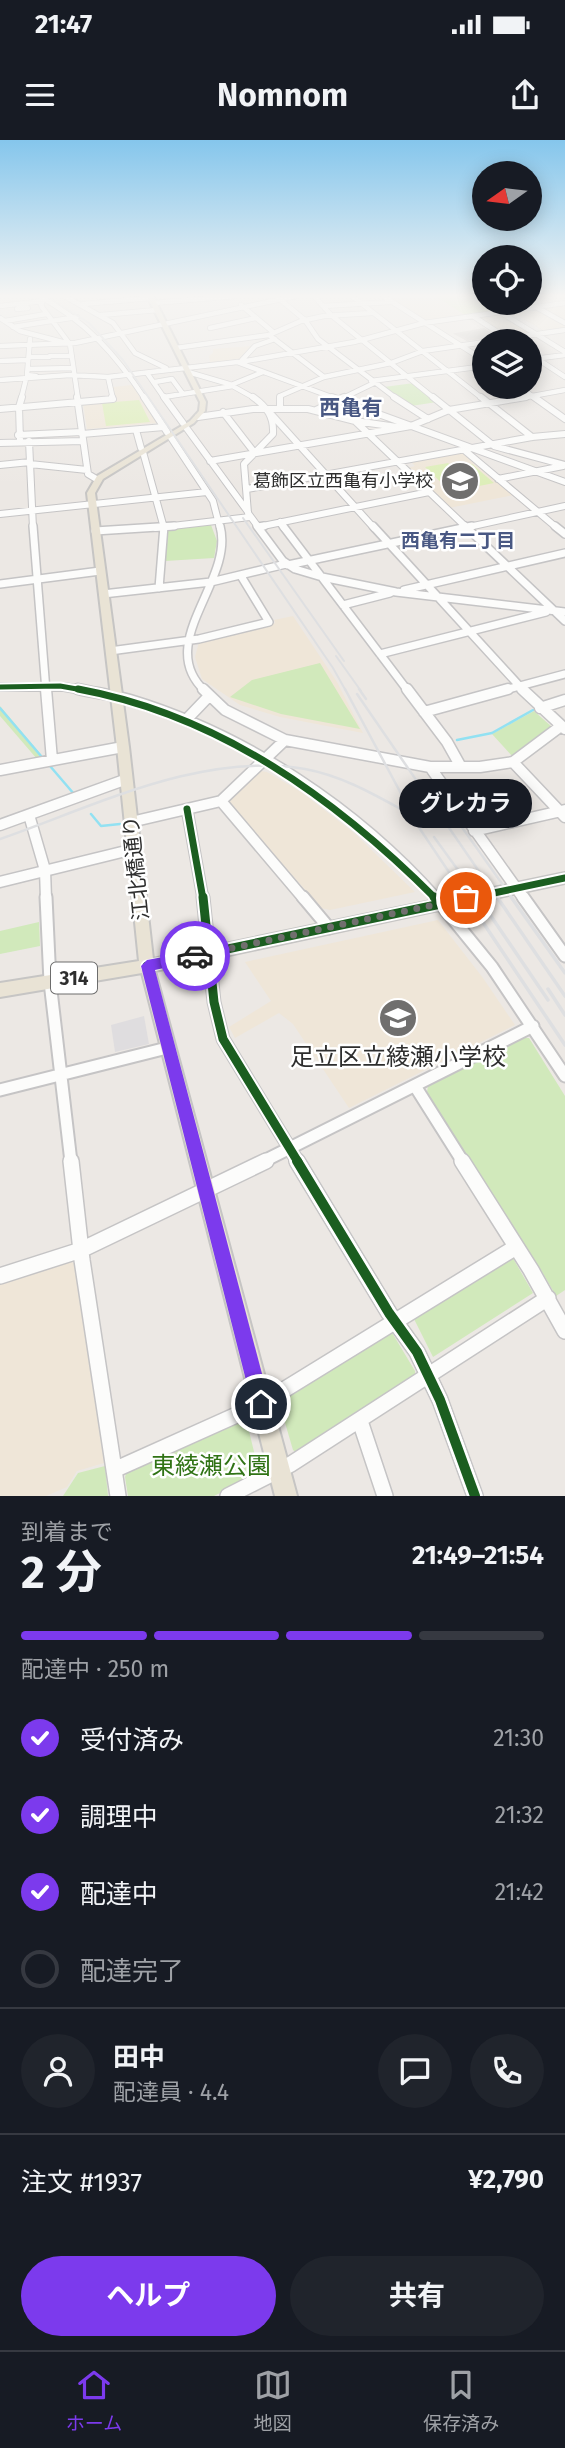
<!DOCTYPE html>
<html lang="ja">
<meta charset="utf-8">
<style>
:root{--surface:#171b24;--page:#20242c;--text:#f1f3f6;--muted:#9ea1a6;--line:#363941;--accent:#7c3aed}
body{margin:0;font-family:"Fira Sans","Noto Sans JP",sans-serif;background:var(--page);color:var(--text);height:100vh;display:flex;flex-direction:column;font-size:26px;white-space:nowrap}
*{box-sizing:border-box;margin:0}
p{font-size:23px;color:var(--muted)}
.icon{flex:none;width:38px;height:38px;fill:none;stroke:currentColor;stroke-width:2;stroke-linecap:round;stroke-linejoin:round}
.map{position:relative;height:1356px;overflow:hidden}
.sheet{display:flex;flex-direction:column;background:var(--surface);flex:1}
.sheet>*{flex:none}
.needle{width:46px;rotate:256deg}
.fabs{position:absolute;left:472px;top:21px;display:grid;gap:14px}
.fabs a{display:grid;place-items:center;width:70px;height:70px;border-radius:50%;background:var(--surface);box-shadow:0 4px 18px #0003;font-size:35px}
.pin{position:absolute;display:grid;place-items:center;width:60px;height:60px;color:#fff;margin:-30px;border:4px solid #fff;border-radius:50%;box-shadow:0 2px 7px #0007}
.courier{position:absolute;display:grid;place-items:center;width:70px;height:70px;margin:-35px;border:5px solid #7c3aed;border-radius:50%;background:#fff;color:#222;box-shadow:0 2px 9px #0007}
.bubble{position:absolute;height:49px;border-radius:24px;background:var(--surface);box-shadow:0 4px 18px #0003;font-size:23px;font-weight:700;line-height:49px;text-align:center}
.headline em{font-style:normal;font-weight:700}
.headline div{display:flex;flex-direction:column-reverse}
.headline{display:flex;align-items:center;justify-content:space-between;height:119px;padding:0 21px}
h1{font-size:46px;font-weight:700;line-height:52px}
.bar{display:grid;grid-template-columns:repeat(4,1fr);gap:10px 7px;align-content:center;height:84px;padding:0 21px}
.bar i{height:9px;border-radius:5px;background:var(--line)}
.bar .on{background:var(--accent)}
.bar p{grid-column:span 4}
.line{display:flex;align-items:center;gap:18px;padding:0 21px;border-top:2px solid var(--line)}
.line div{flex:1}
.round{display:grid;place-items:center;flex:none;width:74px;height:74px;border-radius:37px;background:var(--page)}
ol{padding:0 21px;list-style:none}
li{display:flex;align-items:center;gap:21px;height:77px}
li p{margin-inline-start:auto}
li .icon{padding:7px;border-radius:50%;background:var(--accent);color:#fff;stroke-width:4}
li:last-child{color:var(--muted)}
li i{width:38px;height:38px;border:4px solid var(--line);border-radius:50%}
.cta{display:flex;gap:14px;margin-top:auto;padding:14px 21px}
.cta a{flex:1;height:80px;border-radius:42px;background:var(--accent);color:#fff;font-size:28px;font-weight:700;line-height:80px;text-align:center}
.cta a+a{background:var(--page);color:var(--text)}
.status{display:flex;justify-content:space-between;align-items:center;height:49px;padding:0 35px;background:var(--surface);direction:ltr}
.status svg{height:19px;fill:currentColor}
header{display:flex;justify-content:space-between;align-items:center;height:91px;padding:0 21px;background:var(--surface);font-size:32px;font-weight:700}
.menu{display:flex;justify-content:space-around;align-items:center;height:98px;border-top:2px solid var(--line);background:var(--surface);font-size:19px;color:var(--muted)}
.menu a{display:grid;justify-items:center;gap:4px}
.menu .on{color:var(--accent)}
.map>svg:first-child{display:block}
.industrial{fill:#dfdddf}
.education{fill:#efe6d8}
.green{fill:#d1e9bb}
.pitch{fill:#ddeeb8}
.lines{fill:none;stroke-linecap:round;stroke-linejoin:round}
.stream{stroke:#92e1f2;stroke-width:2.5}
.building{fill:#d1ceca;stroke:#d7d3cf;stroke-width:2}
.minor-far5-casing{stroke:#c5c4c5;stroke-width:6}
.minor-far4-casing{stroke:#c5c4c5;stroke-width:8}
.minor-far3-casing{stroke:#c5c4c5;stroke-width:10}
.minor-far2-casing{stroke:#c5c4c5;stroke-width:13}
.minor-far1-casing{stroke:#c5c4c5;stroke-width:15}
.minor-casing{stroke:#c5c4c5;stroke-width:18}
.major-casing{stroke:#c6c5c4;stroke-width:4}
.minor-far5{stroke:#fcfcfb;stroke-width:4.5}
.minor-far4{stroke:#fcfcfb;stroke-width:6}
.minor-far3{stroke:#fcfcfb;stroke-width:7}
.minor-far2{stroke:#fcfcfb;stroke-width:10}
.minor-far1{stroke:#fcfcfb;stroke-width:11}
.minor{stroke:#fcfcfb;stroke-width:15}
.major{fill:#e9e3d5;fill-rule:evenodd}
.rail-far2{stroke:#dedfe1;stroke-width:2}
.rail-far1{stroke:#dedfe1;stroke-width:2.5}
.rail{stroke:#dedfe1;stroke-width:3.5}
.cycleway-far3-casing{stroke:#fff;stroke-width:9}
.cycleway-far2-casing{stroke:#fff;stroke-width:11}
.cycleway-far1-casing{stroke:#fff;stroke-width:13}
.cycleway-casing{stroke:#fff;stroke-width:15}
.cycleway-far3{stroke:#1b5e20;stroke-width:5}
.cycleway-far2{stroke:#1b5e20;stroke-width:7}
.cycleway-far1{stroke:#1b5e20;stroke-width:9}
.cycleway{stroke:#1b5e20;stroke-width:10}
.route{fill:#7c3aed}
.done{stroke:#706f6e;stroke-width:7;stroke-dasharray:0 12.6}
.labels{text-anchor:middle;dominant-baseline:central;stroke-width:5;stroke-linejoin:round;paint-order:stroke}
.far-poi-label{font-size:18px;fill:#2e2e2e;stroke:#fff;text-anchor:end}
.far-neighbourhood-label{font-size:19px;font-weight:bold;fill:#495883;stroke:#fff}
.shield{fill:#fff;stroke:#6d6d6d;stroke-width:2}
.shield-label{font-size:19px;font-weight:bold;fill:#2e2e2e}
.far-quarter-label{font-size:21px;font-weight:bold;fill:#495883;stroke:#fff}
.street-label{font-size:21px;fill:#2e2e2e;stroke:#fff}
.near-poi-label{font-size:24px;fill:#2e2e2e;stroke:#fff}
.near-park-label{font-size:24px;fill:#307315;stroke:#fff}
</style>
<div class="status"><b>21:47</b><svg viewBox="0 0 49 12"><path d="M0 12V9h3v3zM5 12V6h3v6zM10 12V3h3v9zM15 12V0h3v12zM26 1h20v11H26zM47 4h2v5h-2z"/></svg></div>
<header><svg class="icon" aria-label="menu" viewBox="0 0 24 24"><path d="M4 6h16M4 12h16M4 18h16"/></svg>Nomnom<svg class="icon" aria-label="share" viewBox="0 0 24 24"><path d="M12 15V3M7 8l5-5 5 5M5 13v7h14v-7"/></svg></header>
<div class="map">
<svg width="565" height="1356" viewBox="0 0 565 1356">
<rect width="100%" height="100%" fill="#ece8e4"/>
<path class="industrial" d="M144 876 149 904 115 912 111 885Z"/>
<path class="education" d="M385 156H472L532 193 507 197 473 175 426 181Z
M565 164V189L544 191 511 172Z
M252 206 238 220 210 223 209 216 213 213V209Z
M132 245 157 283 87 289 83 264 116 259 113 247Z
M463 312 514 355 449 368 408 328 415 326 410 321Z
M293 476 337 542 363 593 280 577 240 565 202 539 195 517 199 502 275 483 274 480Z
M261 631 267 632 301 652 354 693 415 752 330 770 321 768 228 662Z
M438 780 483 838 515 885 349 968 293 884 279 873 235 898 229 887 271 861 245 822Z
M70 1121 75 1124 104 1323 77 1331 67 1347 46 1356H0V1144Z"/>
<path class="green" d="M414 243 437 262 411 266 384 247Z
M211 385 217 401 214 418 165 421 167 388Z
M320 523 360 589 281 574 230 557 252 540Z
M0 566 43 617 37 619 0 576Z
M534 571 552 587 512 616 492 594Z
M39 782 40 806 0 814V791Z
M523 898H529L565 956V1150L556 1156 541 1130 524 1110 427 952 428 946Z
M510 1113 533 1153 433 1217 412 1175Z
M391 1191 415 1231V1238L297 1313 293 1310 281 1269 283 1259Z
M241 1281 247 1283 258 1328 254 1336 214 1356H128L125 1337 127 1331Z
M105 1326 108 1356H63L78 1333Z"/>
<path class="pitch" d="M435 156H470L495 171 465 175Z
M139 260 150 282 106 286 102 263Z
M448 323 453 328 472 324 494 343 454 351 448 349 425 327Z"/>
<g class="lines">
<path class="stream" d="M0 568 41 616
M457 600 492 593 533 570
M50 626 74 654
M91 674 101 686 120 684"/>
</g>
<path class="building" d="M484 189 494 196 467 200 456 194Z"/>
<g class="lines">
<defs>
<path id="minor-far5" d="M39 156C86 181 116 215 145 259
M47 156 41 164 42 167 69 203
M64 156 113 183 135 213 166 228
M314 156 331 175 435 259
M352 156 483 259
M383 156 485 221
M474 156 485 162
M277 157 305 180 318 199 397 259
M154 163 235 156
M83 164 151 158
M241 165 273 192
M0 166 43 161
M21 166H26L28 168 17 169Z
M323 166 390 162
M536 167 565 183
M500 172 565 212
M101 175 157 170
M473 176 508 199
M0 178 20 191 70 204 78 259
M5 181 46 174
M13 187 77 177
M210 188 256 178
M269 195 324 237
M30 199 27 235 36 236
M490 201 565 190
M0 206 75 203 296 156
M176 208 269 195 301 181 324 176 372 173
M530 214 565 237
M50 216H72
M29 217H49
M534 219 565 215
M242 220 255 206 275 199
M0 221 28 220
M237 222 337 259
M28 229 73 228
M188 232 229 244 256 259
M147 233 165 259
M108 237 113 259
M0 240 70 235 108 237 246 221 354 202 424 183 565 163
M371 241 485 226
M155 242 172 239 183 254
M231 245 263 232
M520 247 536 259
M164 257 233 246
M21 259 26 239
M280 259V256L324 237 391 223 423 211 485 202
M341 259 374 243
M516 259 565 250"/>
<path id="minor-far4" d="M77 257 88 334 98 340
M144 257 167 292
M164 257 183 283
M253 257C267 267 274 277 273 294L244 324 248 373 259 388
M280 257V268
M332 257 565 342
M394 257 428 279
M433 257 494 306 565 325
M481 257 532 297
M534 257 565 279
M0 269 113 259 112 257
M316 270 344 257
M223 272 254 312
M272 275 374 388
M198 277 253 269H308L355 281 397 287
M355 281 467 388
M185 286 248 372
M136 290 141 308
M82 294 164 287
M18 295 82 292
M170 296 213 361 220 388
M20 301 19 267 22 257
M29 301 33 388
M0 303 83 301
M463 309 557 388
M143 312 164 388
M210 321 411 286 449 270 526 257
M30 324 87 330
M0 325 30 322
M498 339 563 326
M247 349 532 297 565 294
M0 374 207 352
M280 382 284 388
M258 387 429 352
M155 388 250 377
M464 388 565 366"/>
<path id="minor-far3" d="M33 386 46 551
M257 386 283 421 295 429 322 437 396 452 565 472
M283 386 408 551
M373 386 524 551
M465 386 565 481
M555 386 565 394
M258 387 264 386
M95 391 174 386
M288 425 472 386
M0 444 100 431
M159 448 164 386
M404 450 565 413
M103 454 211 442 286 424
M343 465 390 453
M110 511 199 499 269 482 241 436
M380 514 546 472
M0 547H64L87 551
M205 551C153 503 235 441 220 386
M501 551 565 534"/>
<path id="minor-far2" d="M46 549 52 620
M78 549C95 553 114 555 130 560 246 595 357 669 437 759
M203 549 225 570 285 600 430 627H480L513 622 561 586
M407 549 447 602 461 627
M522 549 565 589
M540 568 565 560
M424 572 508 549
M186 580 209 556
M513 622 565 677
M430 627 524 759
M0 630 123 607
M221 661 304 759
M187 669 203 759
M29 675 45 730 46 759
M131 682 221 661 285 600
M0 685 127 639
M474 691 565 670
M0 742 134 709"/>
<path id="minor-far1" d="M46 757 50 842 71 1022
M203 757 214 862 223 899 298 1022
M303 757 329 788
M435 757 492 827 565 936
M523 757 565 816
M415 946 463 1022
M0 950 167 908
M262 1022 533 886"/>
<path id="minor" d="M71 1021 82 1120 118 1356
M297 1021 389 1173 417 1212 440 1260 475 1356
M462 1021 531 1130 565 1191
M0 1136 81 1110 266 1021
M360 1281 385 1356
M114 1330 261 1264 516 1107
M228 1356 291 1324 548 1158"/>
<path id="major" d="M147 156H153L206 262 205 271 194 283 103 339 95 353 129 607 153 819 565 733V743L155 831 297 1356H275L142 833 0 857V843L139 821 117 607 87 353 97 336 190 281 199 271 200 262Z"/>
</defs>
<use href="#minor-far5" class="minor-far5-casing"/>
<use href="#minor-far4" class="minor-far4-casing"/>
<use href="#minor-far3" class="minor-far3-casing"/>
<use href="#minor-far2" class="minor-far2-casing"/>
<use href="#minor-far1" class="minor-far1-casing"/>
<use href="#minor" class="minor-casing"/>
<use href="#major" class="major-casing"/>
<use href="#minor-far5" class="minor-far5"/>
<use href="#minor-far4" class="minor-far4"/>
<use href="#minor-far3" class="minor-far3"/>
<use href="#minor-far2" class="minor-far2"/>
<use href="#minor-far1" class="minor-far1"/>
<use href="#minor" class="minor"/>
<use href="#major" class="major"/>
<path class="rail-far2" d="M46 156 89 183 123 220 333 528 346 551
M243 378 344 521
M336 516 361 551"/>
<path class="rail-far1" d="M345 549 420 689 467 759
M359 549 366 559
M357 554 498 759
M439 655 513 759
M434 697 479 759
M0 699C95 666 202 611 305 629 343 636 375 655 408 673"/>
<path class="rail" d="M466 757 565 905
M478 757 548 860
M497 757 565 856
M511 757 565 833
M548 849 565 875"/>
<defs>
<path id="cycleway-far3" d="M0 547 60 546 88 551"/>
<path id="cycleway-far2" d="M78 549C220 575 336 659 436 759
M187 669 203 759
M465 759 565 738"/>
<path id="cycleway-far1" d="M203 757 214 862 223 899 298 1022
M434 757 441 764
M147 826 474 757"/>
<path id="cycleway" d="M297 1021 389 1173 417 1212 440 1260 475 1356"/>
</defs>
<use href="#cycleway-far3" class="cycleway-far3-casing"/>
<use href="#cycleway-far2" class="cycleway-far2-casing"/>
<use href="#cycleway-far1" class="cycleway-far1-casing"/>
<use href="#cycleway" class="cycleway-casing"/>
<use href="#cycleway-far3" class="cycleway-far3"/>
<use href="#cycleway-far2" class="cycleway-far2"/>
<use href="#cycleway-far1" class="cycleway-far1"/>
<use href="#cycleway" class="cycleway"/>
</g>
<linearGradient id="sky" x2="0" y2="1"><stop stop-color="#85c6ec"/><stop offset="0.45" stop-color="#f6f5f3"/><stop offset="1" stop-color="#f6f5f3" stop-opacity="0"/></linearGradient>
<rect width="565" height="346" fill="url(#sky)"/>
<path class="route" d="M195 811 199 812V820L155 830 270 1264 268 1270 261 1273 254 1270 252 1264 141 826 147 820Z"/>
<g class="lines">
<path class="done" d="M195 816 466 758"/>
</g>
<defs>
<symbol id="school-disc" viewBox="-11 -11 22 22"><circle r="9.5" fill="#706f6e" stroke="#fff"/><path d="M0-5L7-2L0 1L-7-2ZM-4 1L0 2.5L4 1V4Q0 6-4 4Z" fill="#fff"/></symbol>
</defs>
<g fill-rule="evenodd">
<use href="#school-disc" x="438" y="319" width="44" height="44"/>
<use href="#school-disc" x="376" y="856" width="44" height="44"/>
</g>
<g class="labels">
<g class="far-poi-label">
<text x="433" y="341">葛飾区立西亀有小学校</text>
</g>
<g class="far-neighbourhood-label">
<text x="458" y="400">西亀有二丁目</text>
</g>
<rect class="shield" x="51" y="822.5" width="46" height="31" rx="5"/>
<g class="shield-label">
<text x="74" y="838">314</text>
</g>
<g class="far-quarter-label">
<text x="351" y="268">西亀有</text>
</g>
<g class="street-label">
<text transform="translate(136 728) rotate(-96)">江北橋通り</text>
</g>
<g class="near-poi-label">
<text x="398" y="917">足立区立綾瀬小学校</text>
</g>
<g class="near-park-label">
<text x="211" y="1326">東綾瀬公園</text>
</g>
</g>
</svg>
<div class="fabs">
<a><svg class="needle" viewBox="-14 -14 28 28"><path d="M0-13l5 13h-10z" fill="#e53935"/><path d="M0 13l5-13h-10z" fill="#9ea1a6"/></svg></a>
<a><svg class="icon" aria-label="locate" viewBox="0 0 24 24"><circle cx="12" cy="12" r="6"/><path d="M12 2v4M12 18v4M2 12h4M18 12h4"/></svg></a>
<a><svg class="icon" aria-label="layers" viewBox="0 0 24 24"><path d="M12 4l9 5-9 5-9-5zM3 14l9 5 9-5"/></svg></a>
</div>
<div class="pin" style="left:466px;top:758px;background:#ea580c"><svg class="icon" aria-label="bag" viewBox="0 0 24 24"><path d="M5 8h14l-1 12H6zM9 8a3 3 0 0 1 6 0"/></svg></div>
<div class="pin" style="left:261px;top:1264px;background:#1f2937"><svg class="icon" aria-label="home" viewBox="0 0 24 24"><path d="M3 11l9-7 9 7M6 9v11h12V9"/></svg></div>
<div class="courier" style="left:195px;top:816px"><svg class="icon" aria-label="car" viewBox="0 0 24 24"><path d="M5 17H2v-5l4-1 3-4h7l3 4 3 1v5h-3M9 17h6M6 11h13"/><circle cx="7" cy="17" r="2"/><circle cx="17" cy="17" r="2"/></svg></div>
<div class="bubble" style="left:399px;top:639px;width:133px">グレカラ</div>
</div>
<section class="sheet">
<div class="headline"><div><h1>2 分</h1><p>到着まで</p></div><em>21:49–21:54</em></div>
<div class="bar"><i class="on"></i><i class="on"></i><i class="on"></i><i></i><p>配達中 · 250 m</p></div>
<ol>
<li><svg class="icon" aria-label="check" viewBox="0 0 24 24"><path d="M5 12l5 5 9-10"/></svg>受付済み<p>21:30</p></li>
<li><svg class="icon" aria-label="check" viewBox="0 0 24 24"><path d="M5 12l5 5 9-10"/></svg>調理中<p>21:32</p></li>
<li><svg class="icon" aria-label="check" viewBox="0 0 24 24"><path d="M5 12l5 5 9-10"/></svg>配達中<p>21:42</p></li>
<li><i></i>配達完了</li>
</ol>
<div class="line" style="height:126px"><a class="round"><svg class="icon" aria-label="person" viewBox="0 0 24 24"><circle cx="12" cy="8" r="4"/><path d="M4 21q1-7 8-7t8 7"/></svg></a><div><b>田中</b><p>配達員 · 4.4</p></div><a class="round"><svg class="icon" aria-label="chat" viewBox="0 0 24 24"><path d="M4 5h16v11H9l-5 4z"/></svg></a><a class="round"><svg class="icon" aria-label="phone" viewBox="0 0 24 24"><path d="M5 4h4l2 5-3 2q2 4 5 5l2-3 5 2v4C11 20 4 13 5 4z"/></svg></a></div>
<div class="line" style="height:91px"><div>注文 #1937</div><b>¥2,790</b></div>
<div class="cta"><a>ヘルプ</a><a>共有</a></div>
</section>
<nav class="menu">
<a class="on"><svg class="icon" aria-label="home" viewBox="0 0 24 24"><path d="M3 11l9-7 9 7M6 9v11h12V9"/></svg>ホーム</a>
<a><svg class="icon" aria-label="map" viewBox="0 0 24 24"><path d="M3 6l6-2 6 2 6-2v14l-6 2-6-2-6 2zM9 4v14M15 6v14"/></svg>地図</a>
<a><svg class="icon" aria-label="saved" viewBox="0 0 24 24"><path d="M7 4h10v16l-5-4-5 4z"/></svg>保存済み</a>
</nav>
